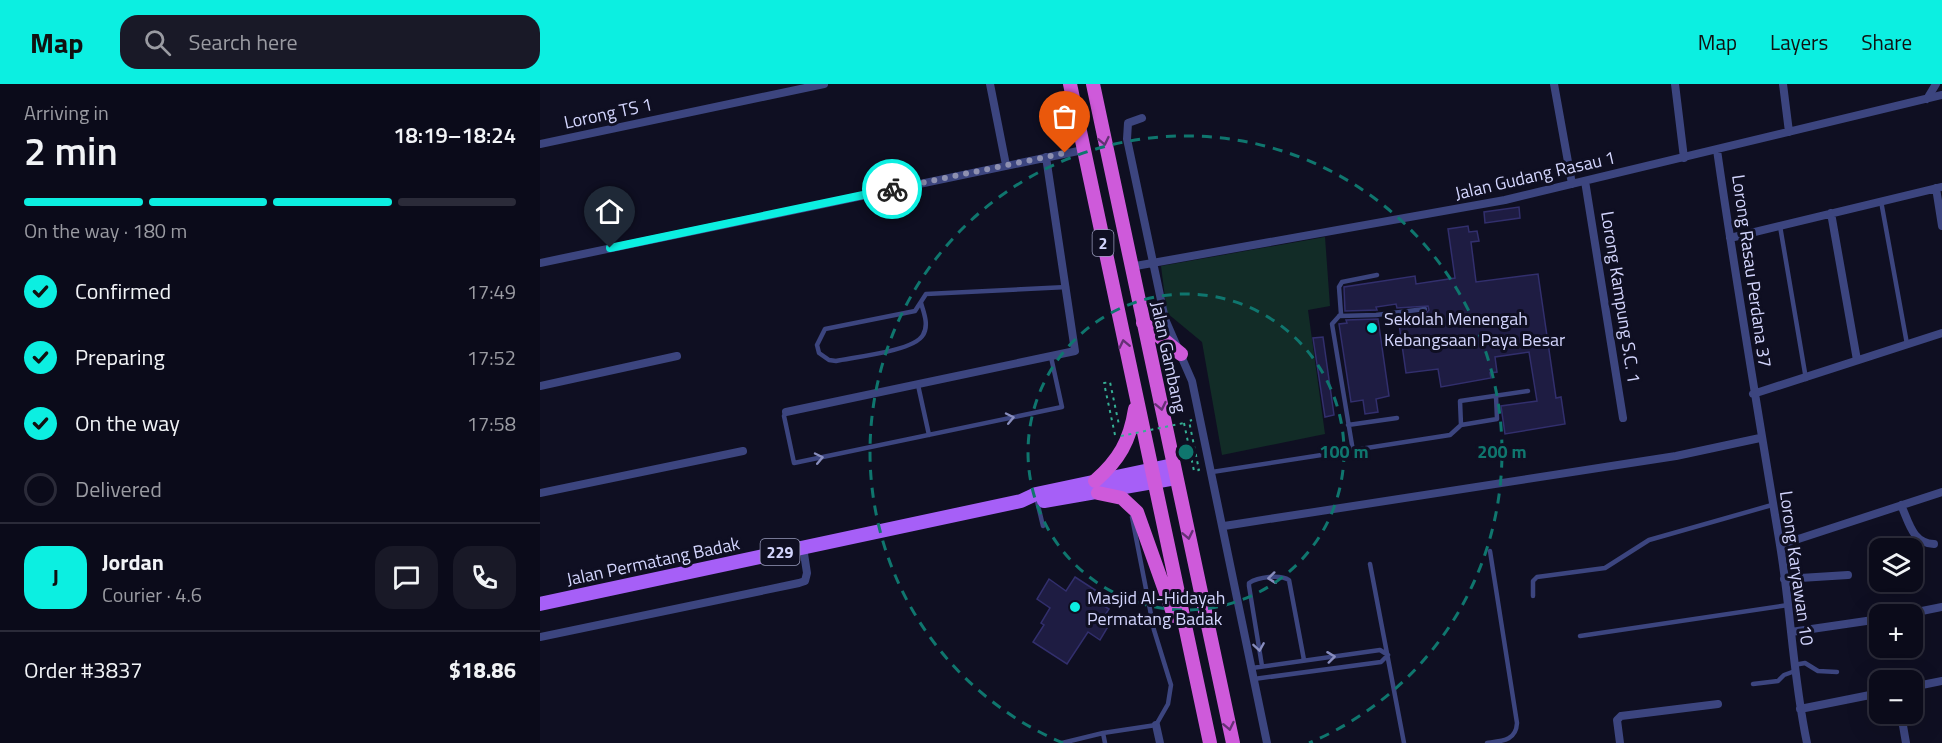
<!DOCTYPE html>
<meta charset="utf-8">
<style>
:root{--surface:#0b0b1a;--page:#191927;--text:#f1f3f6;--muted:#9a9ba2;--line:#2b2b39;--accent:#0cefe1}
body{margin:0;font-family:"Titillium Web",sans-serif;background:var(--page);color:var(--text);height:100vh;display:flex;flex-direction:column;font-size:22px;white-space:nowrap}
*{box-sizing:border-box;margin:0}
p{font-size:20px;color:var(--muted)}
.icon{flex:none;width:33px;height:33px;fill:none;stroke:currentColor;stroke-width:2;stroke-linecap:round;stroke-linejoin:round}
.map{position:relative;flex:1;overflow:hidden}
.details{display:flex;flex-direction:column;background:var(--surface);width:540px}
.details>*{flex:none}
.fabs{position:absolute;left:1329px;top:454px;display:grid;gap:12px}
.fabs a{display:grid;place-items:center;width:54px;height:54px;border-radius:12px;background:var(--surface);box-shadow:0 6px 24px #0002,0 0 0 2px var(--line);font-size:30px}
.pin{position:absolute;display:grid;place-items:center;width:51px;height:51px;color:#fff;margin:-62px -26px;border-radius:50% 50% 50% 0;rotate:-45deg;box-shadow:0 0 6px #0007}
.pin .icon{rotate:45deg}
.courier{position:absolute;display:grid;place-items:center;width:60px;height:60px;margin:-30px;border:4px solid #0cefe1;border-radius:50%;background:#fff;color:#222;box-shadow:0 2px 8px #0007}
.summary em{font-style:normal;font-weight:600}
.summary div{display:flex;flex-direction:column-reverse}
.summary{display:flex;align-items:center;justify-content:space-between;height:102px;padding:0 24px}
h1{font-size:39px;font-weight:600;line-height:45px}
.bar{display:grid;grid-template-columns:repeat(4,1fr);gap:9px 6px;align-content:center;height:72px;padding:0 24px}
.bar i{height:8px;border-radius:4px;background:var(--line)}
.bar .current{background:var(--accent)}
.bar p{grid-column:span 4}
.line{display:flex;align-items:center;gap:15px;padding:0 24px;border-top:2px solid var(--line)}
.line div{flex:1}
.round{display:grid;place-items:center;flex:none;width:63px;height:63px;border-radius:18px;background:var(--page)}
ol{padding:0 24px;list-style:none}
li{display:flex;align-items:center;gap:18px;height:66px}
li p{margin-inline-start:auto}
li .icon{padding:6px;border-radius:50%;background:var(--accent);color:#111;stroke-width:4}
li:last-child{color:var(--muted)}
li i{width:33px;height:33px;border:3px solid var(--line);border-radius:50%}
header{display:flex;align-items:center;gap:36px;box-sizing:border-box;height:84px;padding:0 30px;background:var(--accent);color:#111}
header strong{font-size:28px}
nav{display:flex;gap:33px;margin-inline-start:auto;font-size:21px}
.search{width:420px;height:54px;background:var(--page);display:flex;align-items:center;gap:15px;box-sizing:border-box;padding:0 21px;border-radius:18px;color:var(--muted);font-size:22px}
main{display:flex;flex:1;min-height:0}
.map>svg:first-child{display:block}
.green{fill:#122c27}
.building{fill:#1e1c42;stroke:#322f6d;stroke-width:1.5}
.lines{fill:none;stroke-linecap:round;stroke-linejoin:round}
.path{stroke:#35af94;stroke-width:2;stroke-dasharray:3 4.5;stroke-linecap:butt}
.service{stroke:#3c457f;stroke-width:4.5}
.minor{stroke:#3c457f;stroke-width:8}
.primary{stroke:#a65ff7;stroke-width:14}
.trunk{stroke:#ce5ada;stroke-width:14}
.path-bridge{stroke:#35af94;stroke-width:2;stroke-dasharray:3 4.5;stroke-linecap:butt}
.oneway{stroke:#653175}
.oneway2{stroke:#888dbe}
.done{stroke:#8e90b0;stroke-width:6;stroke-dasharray:0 10.8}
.route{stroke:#0cefe1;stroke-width:8}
.ring{fill:none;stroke:#0f766e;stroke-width:3;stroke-dasharray:10 8}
.poi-dot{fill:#0cefe1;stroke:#0f0f22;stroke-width:2}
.labels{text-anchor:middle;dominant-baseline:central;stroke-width:6;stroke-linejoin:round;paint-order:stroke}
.shield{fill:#0f0f22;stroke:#989abb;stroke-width:1.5}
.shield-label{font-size:16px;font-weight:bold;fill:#d3d5fd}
.street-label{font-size:18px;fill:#d3d5fd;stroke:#0f0f22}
.poi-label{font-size:18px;fill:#d3d5fd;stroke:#0f0f22;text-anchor:start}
.centre{fill:#0f766e;stroke:#0f0f22;stroke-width:3}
.ring-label{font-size:18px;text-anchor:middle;font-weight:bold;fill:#0f766e;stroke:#0f0f22;stroke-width:6;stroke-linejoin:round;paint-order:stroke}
</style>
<header>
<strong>Map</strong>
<div class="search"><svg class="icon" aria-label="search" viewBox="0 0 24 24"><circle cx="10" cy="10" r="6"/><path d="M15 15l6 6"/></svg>Search here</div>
<nav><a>Map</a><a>Layers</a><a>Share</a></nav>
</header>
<main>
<section class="details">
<div class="summary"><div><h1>2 min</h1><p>Arriving in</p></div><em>18:19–18:24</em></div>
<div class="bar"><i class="current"></i><i class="current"></i><i class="current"></i><i></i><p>On the way · 180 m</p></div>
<ol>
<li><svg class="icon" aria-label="check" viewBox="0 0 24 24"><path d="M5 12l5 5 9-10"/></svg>Confirmed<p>17:49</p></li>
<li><svg class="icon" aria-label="check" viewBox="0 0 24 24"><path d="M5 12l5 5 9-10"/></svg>Preparing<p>17:52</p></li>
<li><svg class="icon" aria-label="check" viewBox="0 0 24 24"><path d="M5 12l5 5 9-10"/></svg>On the way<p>17:58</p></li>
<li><i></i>Delivered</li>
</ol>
<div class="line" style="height:108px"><b class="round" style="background:var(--accent);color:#111">J</b><div><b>Jordan</b><p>Courier · 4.6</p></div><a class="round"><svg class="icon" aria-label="chat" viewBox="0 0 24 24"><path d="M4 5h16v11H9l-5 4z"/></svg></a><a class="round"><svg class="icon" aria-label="phone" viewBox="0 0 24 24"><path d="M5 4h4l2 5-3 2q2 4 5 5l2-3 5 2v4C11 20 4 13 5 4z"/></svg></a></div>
<div class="line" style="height:78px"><div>Order #3837</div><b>$18.86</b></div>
</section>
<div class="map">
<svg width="1402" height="659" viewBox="0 0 1402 659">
<rect width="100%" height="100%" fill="#0f0f22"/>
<path class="green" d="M785 153 790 222 768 226 785 350 682 371 662 258 627 229 621 182Z"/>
<path class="building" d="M979 123 980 134 945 139 944 128Z
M928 142 929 148 937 147 939 157 931 158 936 198 998 190 1016 314 1021 313 1025 340 965 350 961 322 997 317 989 268 955 273 957 288 950 289 951 294 901 303 898 285 866 289 858 233 886 229 889 226 888 222 857 224 856 220 836 223 837 226 805 227 804 203 875 192 876 200 915 194 908 145Z
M838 235 849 312 836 315 838 328 825 330 823 316 811 318 799 240 807 239 806 236Z
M783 253 794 331 785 333 773 254Z
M535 493 569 515 564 522 569 525 565 531 572 536 560 556 548 548 527 580 493 558 504 541 501 539 510 524 497 515 509 495 526 507Z"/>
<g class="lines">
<path class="path" d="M644 339 654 387 659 386 649 337 652 336
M575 351 564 299 570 298 579 341"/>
<path class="service" d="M1341 117 1367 260
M1240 142 1266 295
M381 219C384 229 389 241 383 251 374 267 315 273 296 277L289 276 279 269 277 261 285 245 375 227 386 210 527 203
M799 232 836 231 885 225
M378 301 389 351
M246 328 244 332 254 379 522 323 511 273
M808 341 857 334
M921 341 957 335 956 312
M813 367 792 240 801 230 799 203 802 198 837 191
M672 388 910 351 921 341 920 317 988 307
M496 413 503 442
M830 480 864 659
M993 512V497L997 493 1065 484 1109 456 1232 421
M1040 552 1248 521
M1254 581 1265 579 1278 587 1297 588
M722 582 709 502V499C718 493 740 490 749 496L764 576
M712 584 840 566 848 571 841 578 714 595
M1213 600 1238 597 1244 591 1255 587
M563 649 565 659
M522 659 563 649 616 641 628 620 631 601 614 546 592 433
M947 659C962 657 976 657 977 639L950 467"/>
<path class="minor" d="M450 0 466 81
M1014 0 1032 100
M1135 0 1144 74
M1243 0 1249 48
M1387 15 1396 0
M602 34 588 39 587 55 625 235 652 297 727 659
M0 60 284 0
M1177 66C1196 198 1218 329 1240 461 1251 527 1253 594 1267 659
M1045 97 1083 334
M1396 104 1402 142
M1291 129 1317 276
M1190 154 1402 103
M0 179 543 66
M590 183 965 116 1402 11
M0 302 137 272
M1213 310 1402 249
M246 328 535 267 506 73
M0 409 203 367
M1361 421C1369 438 1372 459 1394 460
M684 442 1136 372 1220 354
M1240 461 1402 408
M1244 495 1308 491
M1362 531 1402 523
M1251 548 1340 535
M0 553 259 499 265 497 267 489 263 463
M1372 603 1402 597
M1260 625 1340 609
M1361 630 1366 659
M616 641 620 659
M1080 659 1077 636 1081 632 1178 620"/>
<path class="primary" d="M504 417 636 394
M0 520 481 417 496 410 633 381"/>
<path class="trunk" d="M530 0 670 659
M553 0 693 659
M603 239 641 270
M555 397C579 376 590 357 595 325
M558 409 582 414 597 428 634 532"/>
<path class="path-bridge" d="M581 352 644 339"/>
</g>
<defs><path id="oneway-chevron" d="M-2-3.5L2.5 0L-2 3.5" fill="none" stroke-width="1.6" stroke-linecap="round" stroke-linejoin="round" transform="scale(1.5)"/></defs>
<g class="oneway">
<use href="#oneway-chevron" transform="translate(564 57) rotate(78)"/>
<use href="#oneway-chevron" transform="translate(584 260) rotate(-102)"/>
<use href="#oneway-chevron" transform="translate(621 322) rotate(78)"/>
<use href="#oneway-chevron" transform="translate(648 451) rotate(78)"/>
<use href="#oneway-chevron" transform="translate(689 642) rotate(78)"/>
</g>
<g class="oneway2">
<use href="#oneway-chevron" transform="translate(470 334) rotate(-12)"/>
<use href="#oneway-chevron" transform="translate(279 374) rotate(-12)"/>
<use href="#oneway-chevron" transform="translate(732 494) rotate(173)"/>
<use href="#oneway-chevron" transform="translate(719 563) rotate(81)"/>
<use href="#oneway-chevron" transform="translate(791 573) rotate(-7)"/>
</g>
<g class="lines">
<path class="done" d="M352 105 525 69"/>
<path class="route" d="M70 164 352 105"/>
</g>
<g class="ring">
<circle cx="646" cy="368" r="158"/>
<path d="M523 659A316 316 0 1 1 769 659"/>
</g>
<g class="poi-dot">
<circle cx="832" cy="244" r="6"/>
<circle cx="535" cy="523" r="6"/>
</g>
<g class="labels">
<g class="shield">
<rect x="552.5" y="146" width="21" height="26" rx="4.5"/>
<rect x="220.5" y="455" width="39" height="26" rx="4.5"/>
</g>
<g class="shield-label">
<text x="563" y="159">2</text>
<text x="240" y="468">229</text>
</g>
<g class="street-label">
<text transform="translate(68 29) rotate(-12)">Lorong TS 1</text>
<text transform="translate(995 91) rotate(-13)">Jalan Gudang Rasau 1</text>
<text transform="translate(1212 187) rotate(82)">Lorong Rasau Perdana 37</text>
<text transform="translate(1081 213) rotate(81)">Lorong Kampung S.C. 1</text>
<text transform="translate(629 273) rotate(78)">Jalan Gambang</text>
<text transform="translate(113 477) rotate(-12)">Jalan Permatang Badak</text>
<text transform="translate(1257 484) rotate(82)">Lorong Karyawan 10</text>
</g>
<g class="poi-label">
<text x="844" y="234">Sekolah Menengah<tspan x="844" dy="21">Kebangsaan Paya Besar</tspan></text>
<text x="547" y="513">Masjid Al-Hidayah<tspan x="547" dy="21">Permatang Badak</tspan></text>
</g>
</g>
<circle cx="646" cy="368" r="9" class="centre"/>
<g class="ring-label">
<text x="804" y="374">100 m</text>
<text x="962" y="374">200 m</text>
</g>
</svg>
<div class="fabs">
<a><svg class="icon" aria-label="layers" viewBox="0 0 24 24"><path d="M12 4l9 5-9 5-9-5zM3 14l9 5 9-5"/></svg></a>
<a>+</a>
<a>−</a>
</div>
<div class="pin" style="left:525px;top:69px;background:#ea580c"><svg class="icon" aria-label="bag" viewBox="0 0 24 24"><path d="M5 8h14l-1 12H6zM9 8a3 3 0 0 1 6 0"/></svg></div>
<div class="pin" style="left:70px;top:164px;background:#1f2937"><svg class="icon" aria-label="home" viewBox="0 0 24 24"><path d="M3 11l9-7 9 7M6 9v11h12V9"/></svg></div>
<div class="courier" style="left:352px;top:105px"><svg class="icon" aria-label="bike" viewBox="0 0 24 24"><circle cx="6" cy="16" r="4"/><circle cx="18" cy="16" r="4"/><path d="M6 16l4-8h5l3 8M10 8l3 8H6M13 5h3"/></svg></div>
</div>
</main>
